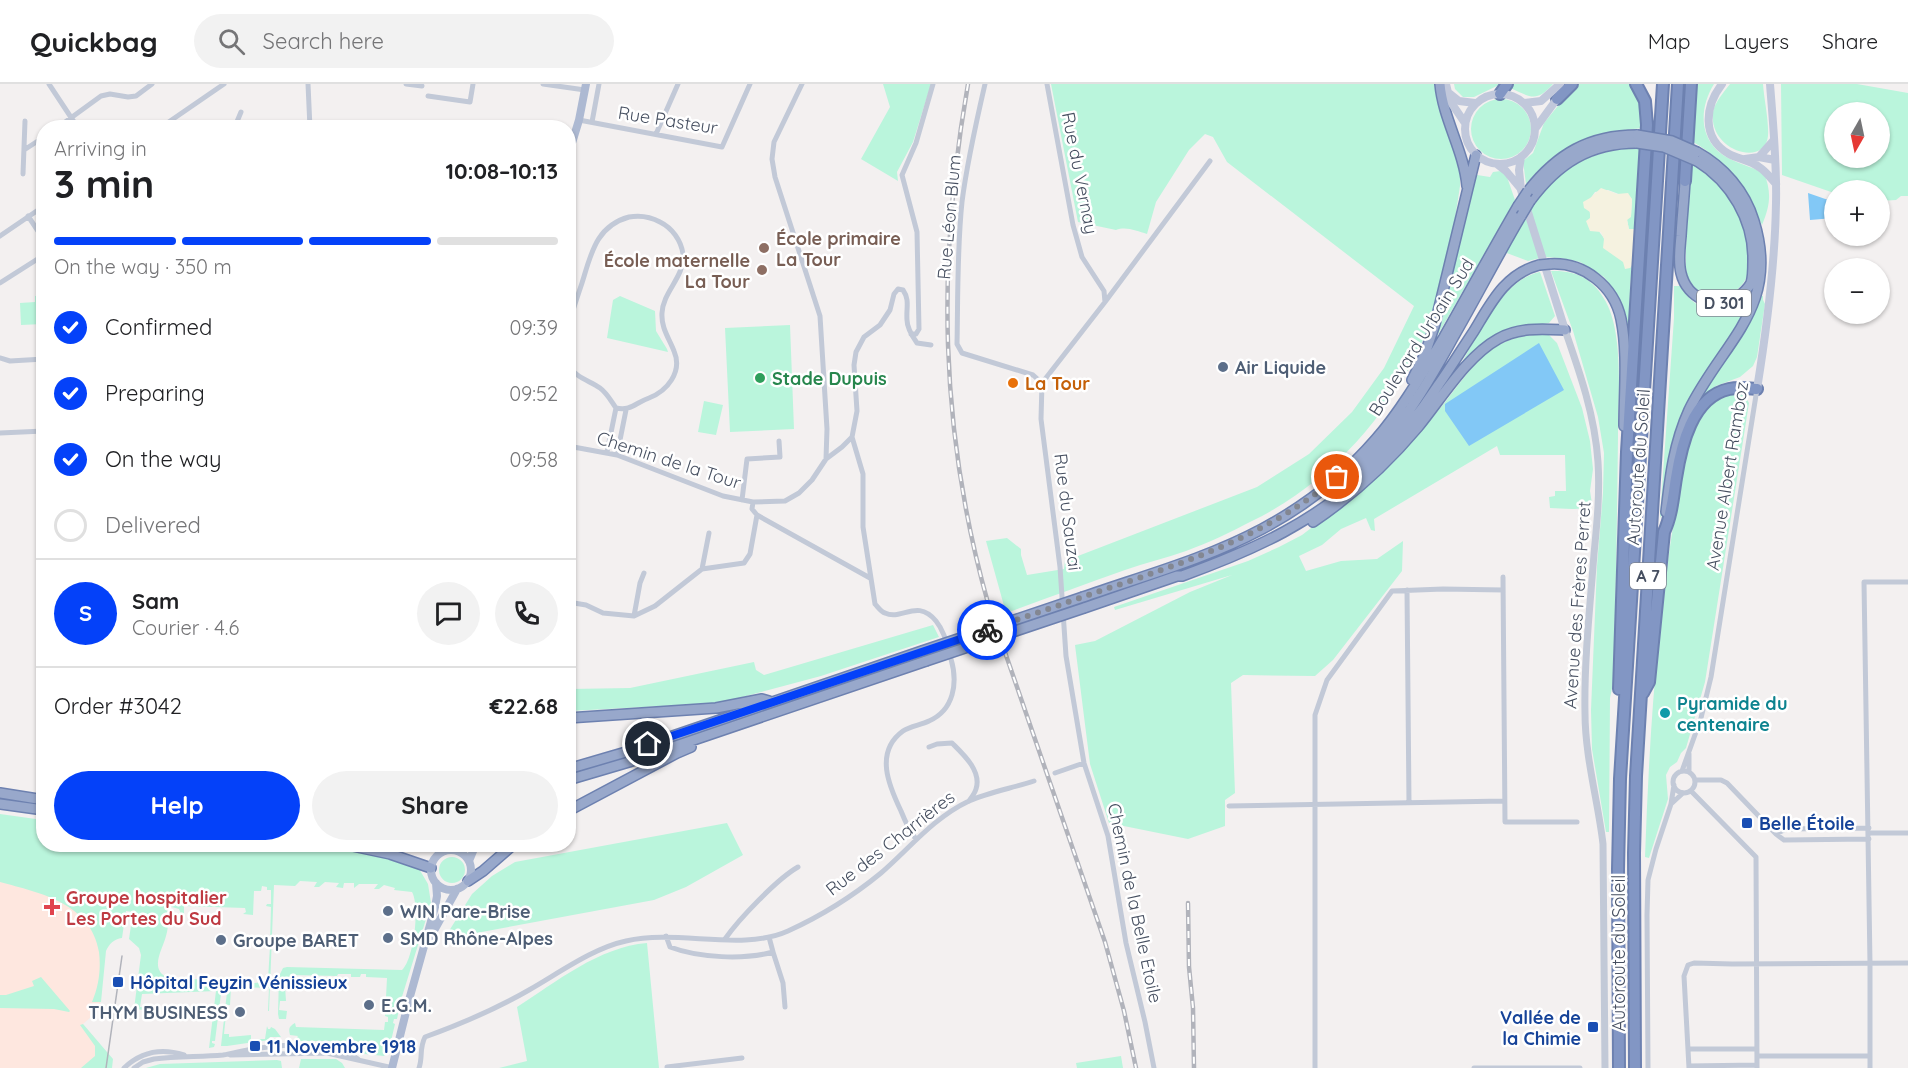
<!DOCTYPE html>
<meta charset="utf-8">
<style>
:root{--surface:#fff;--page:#f2f2f2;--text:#202124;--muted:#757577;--line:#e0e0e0;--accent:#0441f9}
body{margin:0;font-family:Quicksand,sans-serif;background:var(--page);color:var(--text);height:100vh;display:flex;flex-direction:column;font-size:22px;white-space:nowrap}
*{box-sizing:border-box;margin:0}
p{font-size:20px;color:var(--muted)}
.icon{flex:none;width:33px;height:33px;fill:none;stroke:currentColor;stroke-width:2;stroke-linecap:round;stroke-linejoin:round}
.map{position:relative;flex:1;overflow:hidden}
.drawer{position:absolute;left:36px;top:36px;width:540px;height:732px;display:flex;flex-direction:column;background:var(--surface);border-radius:24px;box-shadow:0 2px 4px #0004}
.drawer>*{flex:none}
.needle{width:39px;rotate:189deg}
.tools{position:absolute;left:1824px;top:18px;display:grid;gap:12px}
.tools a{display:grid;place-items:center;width:66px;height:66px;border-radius:50%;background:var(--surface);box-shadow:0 2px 4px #0004;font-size:30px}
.pin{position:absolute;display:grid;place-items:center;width:51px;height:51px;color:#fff;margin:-26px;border:3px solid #fff;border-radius:50%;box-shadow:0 2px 6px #0007}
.courier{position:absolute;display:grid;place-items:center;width:60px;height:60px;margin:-30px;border:4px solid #0441f9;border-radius:50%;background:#fff;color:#222;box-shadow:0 2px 8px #0007}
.head em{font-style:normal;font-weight:700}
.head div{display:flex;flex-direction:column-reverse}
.head{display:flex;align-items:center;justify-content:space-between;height:102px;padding:0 18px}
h1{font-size:39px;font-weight:700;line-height:45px}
.bar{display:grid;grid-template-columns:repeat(4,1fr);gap:9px 6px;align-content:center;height:72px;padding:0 18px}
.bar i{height:8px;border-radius:4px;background:var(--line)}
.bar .on{background:var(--accent)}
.bar p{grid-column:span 4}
.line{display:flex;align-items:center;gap:15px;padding:0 18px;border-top:2px solid var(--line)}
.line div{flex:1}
.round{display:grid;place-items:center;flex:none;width:63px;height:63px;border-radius:32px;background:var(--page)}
ol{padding:0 18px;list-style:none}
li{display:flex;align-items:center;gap:18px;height:66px}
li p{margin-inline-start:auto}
li .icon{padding:6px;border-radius:50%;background:var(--accent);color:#fff;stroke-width:4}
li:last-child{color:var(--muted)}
li i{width:33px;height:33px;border:3px solid var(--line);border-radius:50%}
.primary-button{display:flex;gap:12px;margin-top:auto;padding:12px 18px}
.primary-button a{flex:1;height:69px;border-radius:36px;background:var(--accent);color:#fff;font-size:24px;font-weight:700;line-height:69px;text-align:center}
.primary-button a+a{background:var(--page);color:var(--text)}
header{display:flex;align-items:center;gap:36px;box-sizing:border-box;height:84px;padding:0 30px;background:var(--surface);border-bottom:2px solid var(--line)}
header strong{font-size:28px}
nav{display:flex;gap:33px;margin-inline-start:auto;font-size:21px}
.search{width:420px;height:54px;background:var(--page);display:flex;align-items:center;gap:15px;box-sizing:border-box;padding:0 21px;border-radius:33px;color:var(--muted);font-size:22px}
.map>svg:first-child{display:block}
.medical{fill:#fee7df}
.green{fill:#baf5dc;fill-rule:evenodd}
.sand{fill:#f5f2e0}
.water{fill:#82c8f6}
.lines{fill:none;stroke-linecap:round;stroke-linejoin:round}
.trunk-casing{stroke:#6d81b0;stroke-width:12}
.motorway-casing{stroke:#6d81b0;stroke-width:14}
.minor{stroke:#c2c9d7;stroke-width:5}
.tertiary{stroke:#c2c9d7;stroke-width:7}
.secondary{stroke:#c1c8db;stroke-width:8}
.primary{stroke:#adb9d2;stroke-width:8}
.trunk{stroke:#98a8cb;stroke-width:9}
.motorway{stroke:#8296c4;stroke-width:10}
.tram{stroke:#b1b3bb;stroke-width:1.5}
.rail-casing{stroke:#b1b3bb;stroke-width:4.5}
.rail{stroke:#fff;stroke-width:2;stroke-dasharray:7;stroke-linecap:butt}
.trunk-bridge-casing{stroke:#6d81b0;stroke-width:12;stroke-linecap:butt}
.trunk-bridge{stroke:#98a8cb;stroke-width:9}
.done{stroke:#838792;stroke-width:6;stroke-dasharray:0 10.8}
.route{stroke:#0441f9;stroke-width:8}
.education-dot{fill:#8d6e63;stroke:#fff;stroke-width:2}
.service-dot{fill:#5c6f8a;stroke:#fff;stroke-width:2}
.leisure-dot{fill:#2e9e5b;stroke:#fff;stroke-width:2}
.food-dot{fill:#e8710a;stroke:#fff;stroke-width:2}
.culture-dot{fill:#0f9aa8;stroke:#fff;stroke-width:2}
.transit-dot{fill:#1a4fb4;stroke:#fff;stroke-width:2}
.health-dot{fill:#e0444e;stroke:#fff;stroke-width:2}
.labels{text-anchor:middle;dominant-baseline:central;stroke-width:5;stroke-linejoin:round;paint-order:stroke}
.shield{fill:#fff;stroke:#7e8490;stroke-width:1.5}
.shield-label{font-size:16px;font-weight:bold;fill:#464f60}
.street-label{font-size:18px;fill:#464f60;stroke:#fff}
.education-label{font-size:18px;font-weight:bold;fill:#785e54;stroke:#fff;text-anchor:start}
.service-label{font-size:18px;font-weight:bold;fill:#4e5e75;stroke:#fff;text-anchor:start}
.leisure-label{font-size:18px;font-weight:bold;fill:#27864d;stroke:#fff;text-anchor:start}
.food-label{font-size:18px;font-weight:bold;fill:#c56008;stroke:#fff;text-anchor:start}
.culture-label{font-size:18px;font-weight:bold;fill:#0d838f;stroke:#fff;text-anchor:start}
.transit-label{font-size:18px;font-weight:bold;fill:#164399;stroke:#fff;text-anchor:start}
.health-label{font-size:18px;font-weight:bold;fill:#be3a42;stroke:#fff;text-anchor:start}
</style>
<header>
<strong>Quickbag</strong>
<div class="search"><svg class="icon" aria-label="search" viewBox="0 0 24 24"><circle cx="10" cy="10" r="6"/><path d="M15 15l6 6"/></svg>Search here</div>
<nav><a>Map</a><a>Layers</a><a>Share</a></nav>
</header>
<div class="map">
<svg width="1908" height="984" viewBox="0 0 1908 984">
<rect width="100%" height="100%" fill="#f3f0f0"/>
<path class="medical" d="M0 745 44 760 107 764 100 925 83 940 99 959 98 984H0Z"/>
<path class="green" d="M883 0H931L913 58 897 88 898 97 861 75 890 23Z
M1051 0H1436L1460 90V102C1453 151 1439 225 1417 269 1382 340 1324 402 1252 437 1231 448 1208 459 1186 467 1166 474 1145 479 1125 486 1085 500 1045 515 1006 529L986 457 1007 454 1021 465V471L1027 491 1064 485 1065 477 1257 403 1309 370 1352 328 1384 284 1414 222 1227 78 1213 53 1205 50 1189 66 1156 118 1147 150C1137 147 1126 142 1116 146L1078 138Z
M1454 0H1501L1474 13H1463L1455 5Z
M1512 0H1553C1536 19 1531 13 1510 4Z
M1579 0H1630L1640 13 1643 44C1590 49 1561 58 1526 100L1523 77 1533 69 1544 39 1566 12Z
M1695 0H1714C1698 26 1699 58 1728 74 1739 80 1752 83 1764 89 1772 109 1770 122 1762 141 1747 105 1728 78 1693 58Z
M1730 0H1763C1764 15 1769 37 1768 52 1765 84 1708 67 1713 28 1715 18 1724 8 1730 0Z
M1781 0H1857L1908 9V112H1901L1896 116 1880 117V106H1834V109L1782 91ZM1880 28V74H1834V28Z
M1471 45a30 30 0 1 1 60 0a30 30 0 1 1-60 0Z
M1628 64 1641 65 1636 145 1629 146 1627 135 1631 132 1632 115 1608 106 1595 108C1590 114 1588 121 1590 130 1592 142 1620 175 1630 184L1632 181 1630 205 1629 258H1627L1626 231 1618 211 1604 193 1580 178 1560 174 1544 173 1528 177 1504 168C1538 112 1557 73 1628 64Z
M1690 79C1723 100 1744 127 1748 167 1748 178 1750 189 1744 198 1731 218 1696 216 1688 193 1685 185 1686 174 1686 166 1687 137 1689 108 1690 79Z
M1501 87 1507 93 1515 116 1436 254 1434 252 1474 98 1477 91 1490 93 1493 88Z
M1551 187C1576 186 1594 195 1606 218 1624 252 1618 314 1618 353 1617 435 1616 517 1613 599L1610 614 1609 748H1606L1592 665 1591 626 1597 482 1603 409 1604 369 1598 333 1573 247Z
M1540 188 1555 232 1549 239C1540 241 1531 240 1521 242 1494 247 1476 269 1457 287 1477 254 1500 196 1540 188Z
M1674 202H1680C1699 233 1724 230 1749 210L1763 212V216L1765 220 1757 273 1753 282 1740 293 1716 302 1704 314 1702 312 1671 366 1666 391 1661 434 1660 432 1674 234Z
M43 211V240L21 241 20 219 35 218V212Z
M620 212 655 227 656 247 667 265 668 268 607 254 613 216Z
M790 241 794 345 730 348 725 244Z
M1548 250 1557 259 1582 324 1590 357 1593 385 1590 407 1592 420C1581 428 1563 424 1550 424L1549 413 1555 412V407H1566L1565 371H1500L1497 362 1374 435 1375 447 1371 446 1366 434 1341 445 1322 461 1299 472 1306 487 1341 477 1377 475 1403 457 1402 487 1333 576 1315 592 1243 591 1231 599 1235 709 1225 716V742L1188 755 1109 739 1090 680 1075 561 1095 557 1190 508 1232 491 1115 526 1114 523 1248 477 1279 463 1302 451 1360 407C1371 402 1378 390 1387 382 1405 365 1422 347 1437 328 1456 306 1473 276 1499 261 1514 252 1530 251 1548 250Z
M1729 308C1739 308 1744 309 1749 319L1705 598 1686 664 1681 669 1677 678 1670 683 1666 691 1668 715 1649 774 1645 773C1649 660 1656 548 1674 436 1679 402 1683 356 1703 327 1710 317 1719 312 1729 308Z
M704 317 723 321 716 351 698 348Z
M933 541 939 553 821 592 720 619 569 627V605L630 604 754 578 756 586 764 591Z
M0 730 43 736 44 760H273L306 767 316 765 295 761C336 760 378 770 418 783L428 800 431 819 401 916 397 935H394L393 939 395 940 391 957 389 959V965L384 972 365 970 330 957H294L298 952 290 951C288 944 290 942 295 939L296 943 384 946 385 938H388V933L385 932 387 894 366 893V890H361L360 893H351V890H338L337 892 292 891 289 893 285 902 286 917H280L279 926 287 927 286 935H279L278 930 279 892 283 884 287 883 402 886C414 875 420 822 412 808L394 806 395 804 384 801 379 805H374L378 800H359L354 804V799H344L343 804 336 803 339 799 325 798 319 803H314L317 798 300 797 295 802 274 801 269 927H268L269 904 231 903 230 921H227L224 950H229V953L251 951V955H265L267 942 268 945H270L271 943 275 945 281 953H270L269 956 227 962H221L228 899C243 895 251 903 268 896L270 862H265V859H270L271 823 266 822 267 820H271V806H267V803L262 802 261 807H254L253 831 243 830 246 828 245 824 184 822V832L181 830 179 825 168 822C168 832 169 843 166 852 162 867 149 885 168 894L217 896 222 902 215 957H212V959L215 960 214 963 209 964 216 907 142 910 140 923H145V926L134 925 141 871 139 864 129 855 133 828 126 827 122 854C114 855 109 860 106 867L101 918H92C99 902 101 885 99 868 91 819 40 809 0 798Z
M727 739 743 771 686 803 654 816 444 855 472 810 492 792 515 778Z
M439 786a13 13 0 1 1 26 0a13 13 0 1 1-26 0Z
M647 859 659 984H499L527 977 517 923C556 898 599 863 647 859Z
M41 893 70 927 69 928 54 925 0 924V911H6L34 902 32 897Z
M83 940 113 975 112 984H81L95 972V962L80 941Z
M1121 972 1123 984H1077L1076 979Z
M301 975H336L342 979 345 984H299Z
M277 976 281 977 282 984H146L160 980Z"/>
<path class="sand" d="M1601 104 1617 110 1628 109 1632 115 1631 133 1627 136 1629 145H1636L1632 181 1630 184 1625 185 1623 178 1603 164 1604 155 1601 148 1590 147 1586 137 1590 134V128L1584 124 1583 118 1590 114Z"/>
<path class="water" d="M1808 109 1834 118V134L1810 136Z
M1539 259 1564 306 1469 362 1445 327V320Z"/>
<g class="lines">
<defs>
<path id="trunk" d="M1440 0C1443 35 1464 67 1467 102
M1685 97C1684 116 1682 134 1681 152 1680 164 1678 177 1681 189 1687 215 1716 227 1738 213 1743 209 1748 205 1751 199 1753 193 1753 184 1753 177 1754 136 1731 98 1697 77
M1528 107C1557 70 1589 51 1637 51
M1530 117C1558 79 1590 59 1637 59
M1550 180C1584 178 1614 202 1621 235 1628 269 1624 307 1624 342
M1412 296 1425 270 1435 240 1476 71
M1338 404C1390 363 1423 309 1454 252 1477 212 1498 171 1521 132
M1666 428C1670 392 1674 359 1689 326 1722 258 1781 224 1754 137 1745 107 1724 83 1697 68
M1313 438C1353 411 1387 380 1418 343 1441 315 1467 272 1498 255 1519 243 1543 245 1565 246
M1083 513C1143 492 1206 475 1262 445 1305 422 1344 392 1376 355 1403 324 1423 288 1444 253 1469 209 1493 165 1518 122
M1084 524 1177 492H1182C1254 466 1318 437 1374 382 1398 357 1420 329 1439 300 1451 283 1462 265 1474 247 1491 219 1505 190 1539 181
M568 634 716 624 762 615 769 617
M568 685 626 668 922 567
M568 696 629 678 926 577
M0 709 44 716
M0 720 44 726
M568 727 677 669 691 663
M343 760 390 770 431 784
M468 797 483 787 514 760"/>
<path id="motorway" d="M1500 10 1507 0
M1557 15 1572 0
M1685 97 1691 0
M1619 605 1627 368 1647 41 1645 17 1636 0
M1643 609 1649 598 1664 448C1672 431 1673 412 1676 394 1681 362 1692 313 1729 305 1738 303 1747 304 1757 305
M1619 984 1618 785 1620 695 1663 0
M1635 984 1634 769 1636 692 1678 0"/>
</defs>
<use href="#trunk" class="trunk-casing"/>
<use href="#motorway" class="motorway-casing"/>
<path class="minor" d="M49 0 78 44
M308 0 310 44
M406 0 422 2
M543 0 585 6
M802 0 774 58 772 75 775 93 820 232 827 345 826 375
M985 0C976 39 967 78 962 118 957 165 958 213 957 260L962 269 1033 291 1042 299
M428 12 470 18 473 0
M579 36 722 63 750 0
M592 38 599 0
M57 44 101 12 110 10 128 13 136 12 152 0
M160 44 224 0
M230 44 236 40 241 28
M656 50 678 0
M24 66 44 53
M23 90 25 37
M28 132 44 156
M0 152 44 122
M0 199 44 171
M1105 218 1210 77
M568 243C572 228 577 214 582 199 591 170 596 142 629 133 640 131 651 133 660 138 672 144 681 156 683 170 685 193 663 207 662 229 661 244 669 254 674 267 683 288 667 307 649 314 635 319 631 327 616 324
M911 250H916L919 245 917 148 902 91 916 59 933 0
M0 274 10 277 44 275
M568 281C575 293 590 297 600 304 607 309 611 317 616 324L607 368
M1042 299 1041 335 1060 483 1066 572 1084 679 1108 752 1126 859 1145 938 1154 984
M1042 299 1105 218 1104 207 1082 173 1073 141 1047 0
M0 349 44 347
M852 353 863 390V443L875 520C878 523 881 528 885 529 902 537 917 514 936 537 945 548 947 562 951 575 958 599 954 626 929 637 921 641 910 642 903 647 874 668 889 702 901 727 905 737 909 747 916 755
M568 362 617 371 723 412 753 418 785 417 799 409 812 396 826 375 842 363 852 353 857 327 854 281 856 268 864 253 880 241 890 226 894 210 898 205 903 206C910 216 906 224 907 236 907 244 912 252 917 259L931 261
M617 371 626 326
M742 416 747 375 780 373 779 357
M753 418 752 425 757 431 870 494
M702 485 709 449
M1503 493 1505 738H1577
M1407 506 1409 719
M568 518 586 521 603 529 634 532 655 522 702 485 744 479 750 470 757 431
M634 532 640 499 644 489
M929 663 937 660 952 659C963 670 982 687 976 705 975 709 971 714 969 717
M1682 687 1701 634 1711 593 1757 305
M1673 698a11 11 0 1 1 22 0a11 11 0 1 1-22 0Z
M1689 688V670
M1055 689 1084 679
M1695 696H1721L1727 699 1776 750 1784 756 1869 755
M1691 707 1756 773 1757 984
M1671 720 1683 709
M1229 722 1504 717
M1869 749H1908
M1776 750 1786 745 1869 744
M666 852 670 863C699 874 744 876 773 868L769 853
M725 855C739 835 777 795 798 783
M773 868 783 899 785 923
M1689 965H1757
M230 971 327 969 393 984
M1757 972H1870
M1689 982 1757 981
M667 983 742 974
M124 984C141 968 162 964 184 971
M134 984 143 978 154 975C177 972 200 973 223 971 235 969 247 965 260 964 291 960 332 956 358 975
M419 984C423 973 419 965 425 953 461 940 496 925 529 906 559 889 593 864 626 857 678 845 741 868 788 847 821 832 853 812 881 789 909 765 933 734 969 717 989 708 1013 704 1034 697
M1315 984V631L1327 596 1392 507 1443 505 1503 506
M1474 984H1580
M1648 984 1647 831 1648 796 1656 765 1671 720 1674 701
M1689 984 1684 892 1688 881 1694 879 1732 880 1908 879
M1870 984V880L1864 498H1908"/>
<path class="tertiary" d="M1565 246C1580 289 1595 332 1598 378 1600 409 1597 439 1594 470 1590 523 1584 576 1585 629 1585 673 1598 717 1603 760L1605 984"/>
<path class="secondary" d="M1446 0 1450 17 1465 39
M1722 0C1705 22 1701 54 1729 70 1738 75 1750 76 1759 83 1766 87 1771 95 1776 100
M1449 9 1459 17 1475 19
M1465 45a35 35 0 1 1 70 0a35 35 0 1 1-70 0Z
M1524 19 1541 17 1560 0
M1535 45 1559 12
M1521 73 1519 86 1521 106 1565 246
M1759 73 1774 56
M1745 75 1759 73 1775 76
M1497 80 1506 87 1521 105
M1757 305C1767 243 1775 182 1776 119 1777 79 1773 39 1770 0"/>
<path class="primary" d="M568 72 579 36 586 0
M431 786a20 20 0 1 1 40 0a20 20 0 1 1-40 0Z
M469 777 476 760
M431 852 457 805
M392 984 409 916 435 823 437 812 436 799"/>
<use href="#trunk" class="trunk"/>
<use href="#motorway" class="motorway"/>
<path class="tram" d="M106 984 122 872"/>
<defs>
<path id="rail" d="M968 0C937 177 939 345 988 519L1105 858 1124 927 1136 984
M1188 819 1189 883 1193 924 1194 984"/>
</defs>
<use href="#rail" class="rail-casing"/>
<use href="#rail" class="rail"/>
<defs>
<path id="trunk-bridge" d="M1637 51 1672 57 1697 68
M1637 59 1664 63 1697 77
M1518 122 1528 107
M1521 132 1530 117
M1539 181 1550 180
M922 567 1083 513
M926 577 1084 524"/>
</defs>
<use href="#trunk-bridge" class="trunk-bridge-casing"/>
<use href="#trunk-bridge" class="trunk-bridge"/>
</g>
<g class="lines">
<path class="done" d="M987 546C1034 530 1082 513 1130 497 1208 470 1272 447 1337 393"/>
<path class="route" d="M648 660 987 546"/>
</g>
<g class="education-dot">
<circle cx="764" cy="164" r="6"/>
<circle cx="762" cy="186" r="6"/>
</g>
<g class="service-dot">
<circle cx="1223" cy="283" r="6"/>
<circle cx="388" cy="827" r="6"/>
<circle cx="388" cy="854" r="6"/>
<circle cx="221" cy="856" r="6"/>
<circle cx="369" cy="921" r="6"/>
<circle cx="240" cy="928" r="6"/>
</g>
<circle class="leisure-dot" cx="760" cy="294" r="6"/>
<circle class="food-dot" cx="1013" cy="299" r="6"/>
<circle class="culture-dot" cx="1665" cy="629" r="6"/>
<g class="transit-dot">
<rect x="1741" y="733" width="12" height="12" rx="3"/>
<rect x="112" y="892" width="12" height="12" rx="3"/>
<rect x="1587" y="937" width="12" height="12" rx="3"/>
<rect x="249" y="956" width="12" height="12" rx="3"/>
</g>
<path class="health-dot" d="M49 814h6v6h6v6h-6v6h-6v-6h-6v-6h6z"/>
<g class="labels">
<g class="shield">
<rect x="1697" y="206" width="54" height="26" rx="4.5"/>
<rect x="1630" y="479" width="36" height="26" rx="4.5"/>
</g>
<g class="shield-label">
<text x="1724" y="219">D 301</text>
<text x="1648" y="492">A 7</text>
</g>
<g class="street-label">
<text transform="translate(668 36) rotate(9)">Rue Pasteur</text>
<text transform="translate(1080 89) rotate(79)">Rue du Vernay</text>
<text transform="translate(949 133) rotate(-85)">Rue Léon Blum</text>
<text transform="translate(1421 253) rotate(-58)">Boulevard Urbain Sud</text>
<text transform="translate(669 376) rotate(18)">Chemin de la Tour</text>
<text transform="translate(1638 383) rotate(-86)">Autoroute du Soleil</text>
<text transform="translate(1727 392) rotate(-81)">Avenue Albert Ramboz</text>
<text transform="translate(1068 428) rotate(83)">Rue du Sauzai</text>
<text transform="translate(1577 521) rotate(-86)">Avenue des Frères Perret</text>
<text transform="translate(890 759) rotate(-38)">Rue des Charrières</text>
<text transform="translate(1135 819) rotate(78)">Chemin de la Belle Etoile</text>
<text transform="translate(1618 869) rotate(-90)">Autoroute du Soleil</text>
</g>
<g class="education-label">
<text x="776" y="154">École primaire<tspan x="776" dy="21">La Tour</tspan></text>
<text x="750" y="176" text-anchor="end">École maternelle<tspan x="750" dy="21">La Tour</tspan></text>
</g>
<g class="service-label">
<text x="1235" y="283">Air Liquide</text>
<text x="400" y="827">WIN Pare-Brise</text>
<text x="400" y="854">SMD Rhône-Alpes</text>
<text x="233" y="856">Groupe BARET</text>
<text x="381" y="921">E.G.M.</text>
<text x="228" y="928" text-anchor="end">THYM BUSINESS</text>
</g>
<g class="leisure-label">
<text x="772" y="294">Stade Dupuis</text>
</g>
<g class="food-label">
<text x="1025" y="299">La Tour</text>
</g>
<g class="culture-label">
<text x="1677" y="619">Pyramide du<tspan x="1677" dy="21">centenaire</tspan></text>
</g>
<g class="transit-label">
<text x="1759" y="739">Belle Étoile</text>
<text x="130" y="898">Hôpital Feyzin Vénissieux</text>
<text x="1581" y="933" text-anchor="end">Vallée de<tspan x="1581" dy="21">la Chimie</tspan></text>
<text x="267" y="962">11 Novembre 1918</text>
</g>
<g class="health-label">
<text x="66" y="813">Groupe hospitalier<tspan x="66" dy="21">Les Portes du Sud</tspan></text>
</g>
</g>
</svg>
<div class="tools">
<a><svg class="needle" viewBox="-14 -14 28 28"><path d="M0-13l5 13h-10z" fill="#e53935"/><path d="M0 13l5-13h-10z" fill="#757577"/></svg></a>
<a>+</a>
<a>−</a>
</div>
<div class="pin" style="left:1337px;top:393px;background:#ea580c"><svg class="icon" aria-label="bag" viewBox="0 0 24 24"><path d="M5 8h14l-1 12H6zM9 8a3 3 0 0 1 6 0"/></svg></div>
<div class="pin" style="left:648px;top:660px;background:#1f2937"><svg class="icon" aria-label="home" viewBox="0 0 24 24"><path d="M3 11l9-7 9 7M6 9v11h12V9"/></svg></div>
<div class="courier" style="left:987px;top:546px"><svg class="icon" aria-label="bike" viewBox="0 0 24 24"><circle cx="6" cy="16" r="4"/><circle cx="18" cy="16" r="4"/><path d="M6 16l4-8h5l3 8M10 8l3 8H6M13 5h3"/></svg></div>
<section class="drawer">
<div class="head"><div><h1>3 min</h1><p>Arriving in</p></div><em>10:08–10:13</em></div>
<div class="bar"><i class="on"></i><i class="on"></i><i class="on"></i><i></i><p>On the way · 350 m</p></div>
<ol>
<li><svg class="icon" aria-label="check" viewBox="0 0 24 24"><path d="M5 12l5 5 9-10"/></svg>Confirmed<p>09:39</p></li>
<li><svg class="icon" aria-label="check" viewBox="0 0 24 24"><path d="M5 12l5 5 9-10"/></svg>Preparing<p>09:52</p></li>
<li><svg class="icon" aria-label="check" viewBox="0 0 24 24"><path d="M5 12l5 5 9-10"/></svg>On the way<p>09:58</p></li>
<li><i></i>Delivered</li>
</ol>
<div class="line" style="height:108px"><b class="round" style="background:var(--accent);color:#fff">S</b><div><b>Sam</b><p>Courier · 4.6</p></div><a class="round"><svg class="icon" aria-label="chat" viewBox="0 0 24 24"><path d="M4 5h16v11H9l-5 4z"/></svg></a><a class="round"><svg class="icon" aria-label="phone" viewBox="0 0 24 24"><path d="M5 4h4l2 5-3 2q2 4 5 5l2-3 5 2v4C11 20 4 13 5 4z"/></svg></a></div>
<div class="line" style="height:78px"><div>Order #3042</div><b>€22.68</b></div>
<div class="primary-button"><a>Help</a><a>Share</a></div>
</section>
</div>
